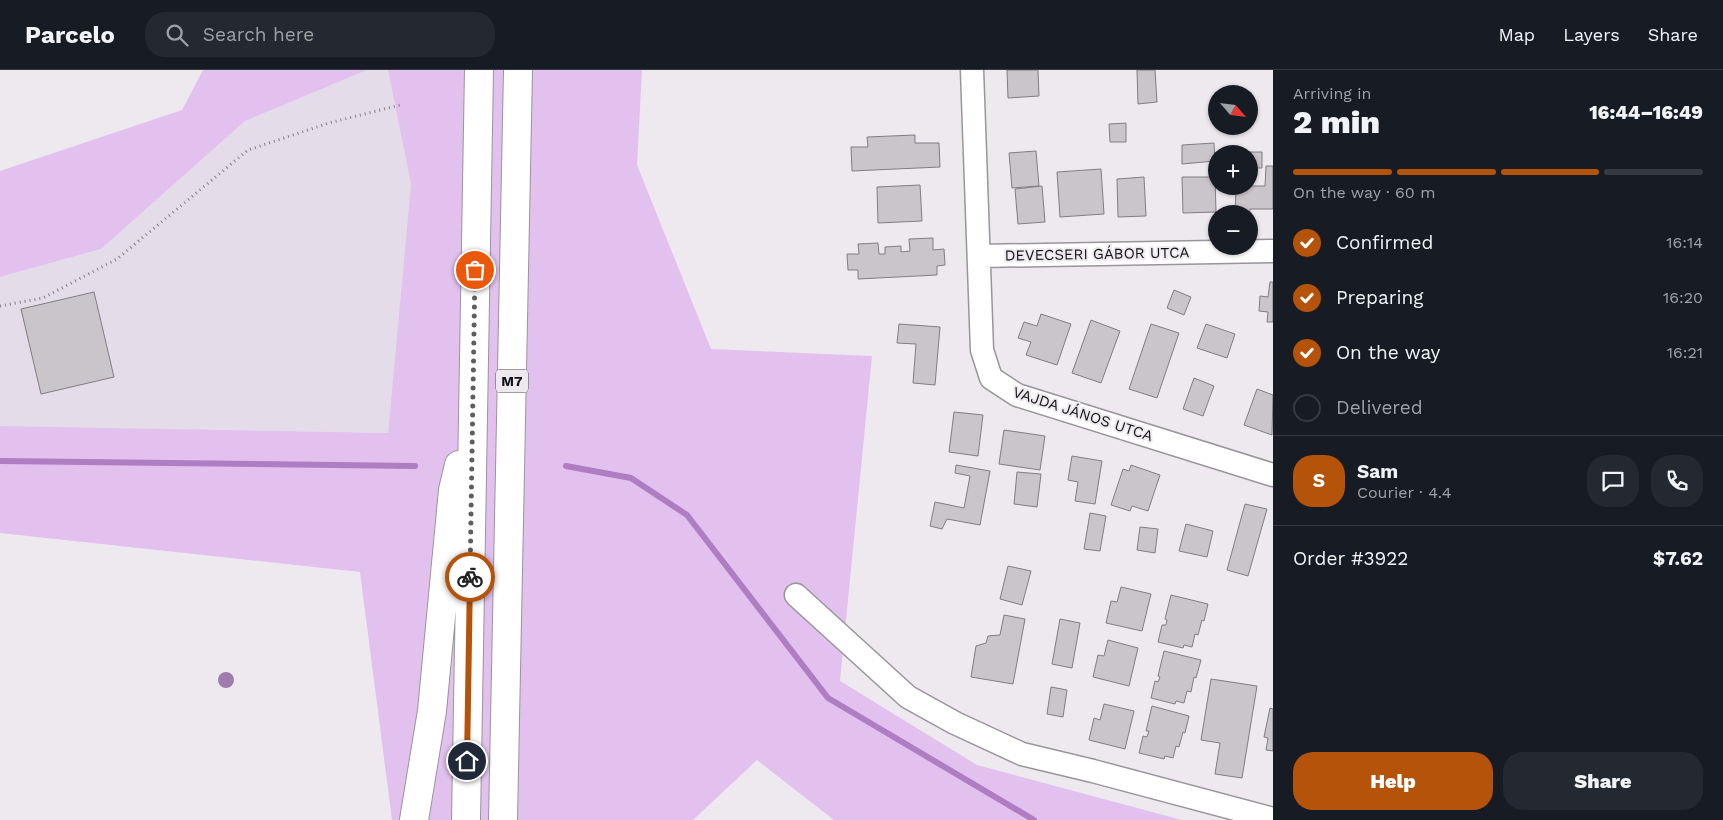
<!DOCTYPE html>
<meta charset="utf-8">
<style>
:root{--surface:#171b24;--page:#242831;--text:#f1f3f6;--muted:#9ea1a6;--line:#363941;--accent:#b45309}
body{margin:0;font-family:"Work Sans",sans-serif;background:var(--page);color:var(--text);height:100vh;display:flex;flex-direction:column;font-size:19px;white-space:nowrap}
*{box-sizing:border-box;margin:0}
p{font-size:16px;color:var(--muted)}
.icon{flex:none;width:28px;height:28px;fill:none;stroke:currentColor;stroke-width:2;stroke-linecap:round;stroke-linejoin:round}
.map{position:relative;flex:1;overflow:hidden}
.drawer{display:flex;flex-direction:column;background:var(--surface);width:450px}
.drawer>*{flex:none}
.needle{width:32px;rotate:118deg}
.tools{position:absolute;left:1208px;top:15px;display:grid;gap:10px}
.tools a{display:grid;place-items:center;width:50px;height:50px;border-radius:50%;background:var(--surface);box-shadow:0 1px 4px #0004;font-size:25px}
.pin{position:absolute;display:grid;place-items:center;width:42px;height:42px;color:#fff;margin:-21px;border:2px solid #fff;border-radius:50%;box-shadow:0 1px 5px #0007}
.courier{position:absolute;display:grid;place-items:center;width:50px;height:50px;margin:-25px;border:4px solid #b45309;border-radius:50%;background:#fff;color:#222;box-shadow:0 1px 6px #0007}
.head em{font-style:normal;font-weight:800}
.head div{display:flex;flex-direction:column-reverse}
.head{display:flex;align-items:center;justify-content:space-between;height:85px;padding:0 20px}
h1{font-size:32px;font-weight:800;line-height:38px}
.bar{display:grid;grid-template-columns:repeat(4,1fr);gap:8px 5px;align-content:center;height:60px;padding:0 20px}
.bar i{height:6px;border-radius:4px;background:var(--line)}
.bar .selected{background:var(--accent)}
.bar p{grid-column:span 4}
.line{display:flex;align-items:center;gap:12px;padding:0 20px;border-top:1px solid var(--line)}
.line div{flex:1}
.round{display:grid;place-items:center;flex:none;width:52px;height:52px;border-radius:20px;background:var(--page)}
ol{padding:0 20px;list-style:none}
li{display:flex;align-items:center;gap:15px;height:55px}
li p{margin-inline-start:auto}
li .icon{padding:5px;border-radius:50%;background:var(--accent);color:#fff;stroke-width:4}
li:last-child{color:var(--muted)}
li i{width:28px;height:28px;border:2px solid var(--line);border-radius:50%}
.button{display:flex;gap:10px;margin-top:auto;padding:10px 20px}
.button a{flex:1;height:58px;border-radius:20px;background:var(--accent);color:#fff;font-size:20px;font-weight:800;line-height:58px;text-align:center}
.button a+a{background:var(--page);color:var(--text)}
header{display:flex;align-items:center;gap:30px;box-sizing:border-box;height:70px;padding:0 25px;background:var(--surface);border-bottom:1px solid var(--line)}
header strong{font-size:24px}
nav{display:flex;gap:28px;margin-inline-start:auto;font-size:18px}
.search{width:350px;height:45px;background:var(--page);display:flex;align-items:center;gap:12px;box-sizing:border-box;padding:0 18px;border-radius:20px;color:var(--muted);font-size:19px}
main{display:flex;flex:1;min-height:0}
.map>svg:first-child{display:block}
.built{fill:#e4dce8}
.green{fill:#e2c1ef}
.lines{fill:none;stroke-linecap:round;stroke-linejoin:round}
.stream{stroke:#ae7dc2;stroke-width:6}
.building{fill:#c9c5cb;stroke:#817d83}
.minor-casing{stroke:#99959b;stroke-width:25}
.highway-casing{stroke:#99959b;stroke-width:30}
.path{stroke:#838185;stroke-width:3;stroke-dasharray:1 4;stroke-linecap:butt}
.minor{stroke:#fff;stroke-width:22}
.highway{stroke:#fff;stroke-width:28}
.tree{fill:#9f7cac}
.done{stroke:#5f5d60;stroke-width:5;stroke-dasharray:0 9}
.route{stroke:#b45309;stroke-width:6}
.labels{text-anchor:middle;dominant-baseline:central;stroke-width:4;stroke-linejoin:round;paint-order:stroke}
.shield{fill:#ede9ef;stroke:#545255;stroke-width:1}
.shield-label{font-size:14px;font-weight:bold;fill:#121113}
.street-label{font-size:15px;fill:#121113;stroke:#ede9ef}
</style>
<header>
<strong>Parcelo</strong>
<div class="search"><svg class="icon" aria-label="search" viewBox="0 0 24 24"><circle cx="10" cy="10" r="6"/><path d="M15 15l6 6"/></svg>Search here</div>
<nav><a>Map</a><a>Layers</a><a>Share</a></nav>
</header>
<main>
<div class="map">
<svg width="1273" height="750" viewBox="0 0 1273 750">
<rect width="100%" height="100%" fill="#ede9ef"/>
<path class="built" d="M367 0H388L411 114 388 363 0 356V207L101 179 245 51Z"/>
<path class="green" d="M203 0H367L245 51 101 179 0 207V101L182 40Z
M388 0H642L637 95 711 279 872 286 840 611 977 695 1182 750H834L757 690 693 750H392L360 502 0 463V356L388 363 411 114Z"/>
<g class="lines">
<path class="stream" d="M0 391 415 396
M566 396 631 408 687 445 828 628 1034 750"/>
</g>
<path class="building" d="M1007 0H1038L1039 26 1008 28Z
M1137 0H1155L1157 32 1138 34Z
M1126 53V72H1110L1109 54Z
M915 65V73H939L940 97 852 101 851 77H868L867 67Z
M1214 73 1215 91 1182 94V75Z
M1036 81 1039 116 1012 118 1009 83Z
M1246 82H1262V98H1249V84Z
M1266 96H1273V139H1250L1249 154V144H1235L1236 116H1265Z
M1101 99 1104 144 1060 147 1057 102Z
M1144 107 1146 146 1118 147 1117 109Z
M1182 107H1215L1216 142 1183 143Z
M920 115 922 151 878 153 877 117Z
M1042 116 1045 152 1018 154 1015 119Z
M933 168V180L944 179 945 195 937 196V205L858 209V200H848L847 184H859L858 174 878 173 879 184H885V177L901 176V182L910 181 909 169Z
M1270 212H1273V252H1267L1268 242 1259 241 1260 226 1268 227Z
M1174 220 1191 227 1184 245 1167 238Z
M94 222 114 307 41 324 21 239Z
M1041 244 1071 254 1057 295 1026 285 1031 272 1018 268 1024 252 1037 256Z
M1091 250 1120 261 1101 313 1072 303Z
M899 254 940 257 935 315 913 313 916 274 897 273Z
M1151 254 1179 263 1157 328 1129 319Z
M1206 254 1235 264 1227 288 1197 278Z
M1194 308 1214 316 1203 346 1183 339Z
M1257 319 1273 325 1272 365 1244 355Z
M954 342 983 345 978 386 949 382Z
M1004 360 1045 366 1040 400 999 394Z
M1072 386 1102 391 1095 434 1075 431 1078 412 1068 410Z
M956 395 990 401 980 455 947 449 942 459 930 456 935 432 964 438 970 406 955 403Z
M1131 395 1160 405 1148 441 1132 436 1130 441 1111 435 1123 399 1129 401Z
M1017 402 1041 404 1037 437 1014 434Z
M1245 434 1267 439 1248 506 1227 500Z
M1090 443 1106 446 1100 481 1084 479Z
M1186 454 1213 461 1207 487 1179 481Z
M1140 457 1158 459 1155 483 1137 480Z
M1008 496 1031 501 1022 535 1000 529Z
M1121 517 1151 524 1142 561 1106 553 1111 531 1117 532Z
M1171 525 1208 534 1204 551 1202 550 1198 565 1195 564 1192 577 1184 575 1183 578 1158 572 1162 555H1166L1167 550 1165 549Z
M1004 545 1025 549 1013 614 971 607 976 576 986 573 988 566 1000 565Z
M1060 549 1080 553 1072 598 1052 594Z
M1108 570 1138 578 1129 616 1093 607 1098 585 1104 586Z
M1164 581 1201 590 1196 608 1194 607 1191 622 1187 621 1184 633 1176 631 1175 634 1151 628 1155 611 1158 612 1160 607 1158 606Z
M1211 609 1257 616 1242 708 1215 704 1220 673 1201 670Z
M1051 617 1067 620 1063 647 1047 644Z
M1104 634 1134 641 1125 679 1089 670 1094 648 1100 650Z
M1152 636 1189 646 1185 663 1183 662 1179 677 1176 676 1173 688 1165 686 1164 689 1139 683 1143 666 1147 667 1149 661H1146Z
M1270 638 1273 639V681L1266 680 1268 668 1264 667Z"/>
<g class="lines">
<defs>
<path id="minor" d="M972 0 982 280 991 308 1017 325 1273 405
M981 186 1273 181
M796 525 908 627 955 653 1022 684 1093 701 1273 749"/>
<path id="highway" d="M414 750 432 641 453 420 459 395
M466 750 479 0
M503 750 518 0"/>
</defs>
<use href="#minor" class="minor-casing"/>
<use href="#highway" class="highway-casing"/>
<path class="path" d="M0 236 43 228 117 189 248 80 329 53 400 35"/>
<use href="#minor" class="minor"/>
<use href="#highway" class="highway"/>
</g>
<circle class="tree" cx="226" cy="610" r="8"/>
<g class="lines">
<path class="done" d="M470 507 475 200"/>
<path class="route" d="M467 691 470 507"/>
</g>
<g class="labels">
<rect class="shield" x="496" y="299.5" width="32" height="23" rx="4"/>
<g class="shield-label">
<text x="512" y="311">M7</text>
</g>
<g class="street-label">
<text transform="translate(1097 184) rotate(-1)">DEVECSERI GÁBOR UTCA</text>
<text transform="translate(1083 344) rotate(18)">VAJDA JÁNOS UTCA</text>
</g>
</g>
</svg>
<div class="tools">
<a><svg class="needle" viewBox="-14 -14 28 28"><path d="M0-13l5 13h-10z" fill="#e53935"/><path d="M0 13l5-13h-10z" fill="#9ea1a6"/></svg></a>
<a>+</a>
<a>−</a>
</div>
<div class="pin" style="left:475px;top:200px;background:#ea580c"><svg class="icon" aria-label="bag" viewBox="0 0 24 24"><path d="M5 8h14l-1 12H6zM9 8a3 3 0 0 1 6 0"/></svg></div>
<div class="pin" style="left:467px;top:691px;background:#1f2937"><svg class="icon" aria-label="home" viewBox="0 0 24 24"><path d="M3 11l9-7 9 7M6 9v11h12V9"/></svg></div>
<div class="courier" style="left:470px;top:507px"><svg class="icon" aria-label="bike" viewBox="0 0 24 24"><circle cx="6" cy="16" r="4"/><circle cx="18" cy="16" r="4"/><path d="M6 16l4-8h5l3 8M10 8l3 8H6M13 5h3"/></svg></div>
</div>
<section class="drawer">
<div class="head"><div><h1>2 min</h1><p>Arriving in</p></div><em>16:44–16:49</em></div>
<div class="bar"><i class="selected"></i><i class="selected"></i><i class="selected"></i><i></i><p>On the way · 60 m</p></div>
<ol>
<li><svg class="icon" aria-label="check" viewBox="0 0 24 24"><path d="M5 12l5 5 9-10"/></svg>Confirmed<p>16:14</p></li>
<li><svg class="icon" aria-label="check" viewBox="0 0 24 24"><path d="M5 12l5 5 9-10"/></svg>Preparing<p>16:20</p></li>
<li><svg class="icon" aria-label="check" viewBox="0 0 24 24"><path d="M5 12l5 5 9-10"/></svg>On the way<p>16:21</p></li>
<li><i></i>Delivered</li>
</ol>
<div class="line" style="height:90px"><b class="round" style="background:var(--accent);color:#fff">S</b><div><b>Sam</b><p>Courier · 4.4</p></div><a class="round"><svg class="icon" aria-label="chat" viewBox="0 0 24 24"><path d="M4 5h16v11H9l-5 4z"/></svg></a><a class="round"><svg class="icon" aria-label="phone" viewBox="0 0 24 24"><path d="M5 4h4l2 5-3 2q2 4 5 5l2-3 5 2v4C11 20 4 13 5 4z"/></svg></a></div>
<div class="line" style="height:65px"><div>Order #3922</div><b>$7.62</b></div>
<div class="button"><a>Help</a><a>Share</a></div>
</section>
</main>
